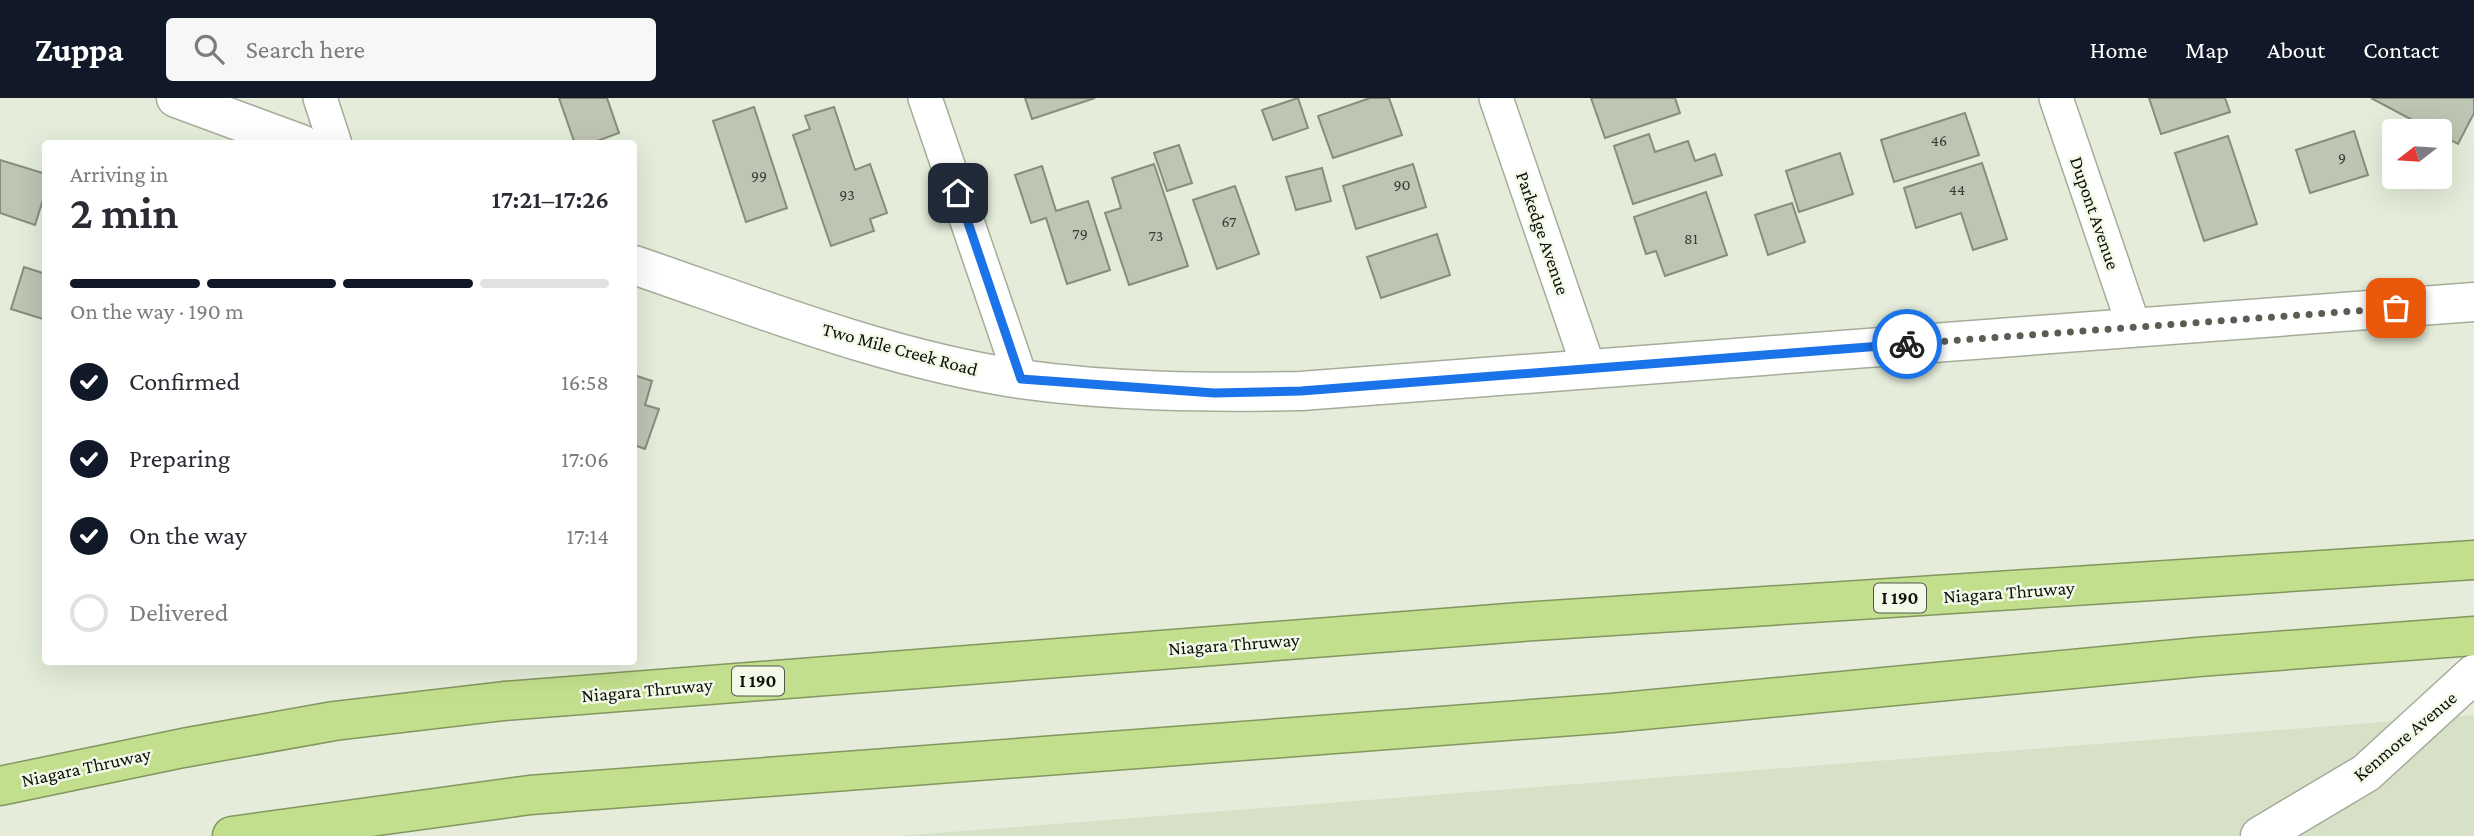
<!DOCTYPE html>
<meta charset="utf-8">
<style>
:root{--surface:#fff;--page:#f7f7f7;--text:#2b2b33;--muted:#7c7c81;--line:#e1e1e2;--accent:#111827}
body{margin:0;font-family:"Crimson Pro",serif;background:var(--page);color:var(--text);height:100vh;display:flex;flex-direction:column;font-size:26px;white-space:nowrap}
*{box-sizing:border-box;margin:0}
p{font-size:23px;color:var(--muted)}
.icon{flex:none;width:38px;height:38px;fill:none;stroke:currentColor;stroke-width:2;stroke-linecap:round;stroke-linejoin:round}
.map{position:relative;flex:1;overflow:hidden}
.side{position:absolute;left:42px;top:42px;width:595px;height:525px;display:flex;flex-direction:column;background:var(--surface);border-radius:7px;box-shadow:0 7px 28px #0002}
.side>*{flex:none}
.needle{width:46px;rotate:253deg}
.fabs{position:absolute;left:2382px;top:21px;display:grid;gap:14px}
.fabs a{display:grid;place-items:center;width:70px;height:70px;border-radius:7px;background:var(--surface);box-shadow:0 7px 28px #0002;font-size:35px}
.pin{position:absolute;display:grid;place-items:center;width:60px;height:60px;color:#fff;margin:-30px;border-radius:14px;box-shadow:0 4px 10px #0006}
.courier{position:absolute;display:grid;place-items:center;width:70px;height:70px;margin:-35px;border:5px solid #1a73e8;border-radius:50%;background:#fff;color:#222;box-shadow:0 2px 9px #0007}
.head em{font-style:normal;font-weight:600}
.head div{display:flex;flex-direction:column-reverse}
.head{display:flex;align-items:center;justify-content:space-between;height:119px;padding:0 28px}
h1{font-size:46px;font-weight:600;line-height:52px}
.bar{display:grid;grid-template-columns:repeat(4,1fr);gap:10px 7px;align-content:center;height:84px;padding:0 28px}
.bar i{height:9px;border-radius:5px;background:var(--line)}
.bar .on{background:var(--accent)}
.bar p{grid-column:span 4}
ol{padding:0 28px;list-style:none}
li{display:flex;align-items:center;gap:21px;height:77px}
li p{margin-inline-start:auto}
li .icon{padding:7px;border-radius:50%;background:var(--accent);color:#fff;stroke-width:4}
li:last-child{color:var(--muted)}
li i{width:38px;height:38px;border:4px solid var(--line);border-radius:50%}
header{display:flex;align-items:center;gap:42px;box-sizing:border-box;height:98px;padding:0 35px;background:var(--accent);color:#fff}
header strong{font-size:33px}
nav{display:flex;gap:38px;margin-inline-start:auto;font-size:24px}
.search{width:490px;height:63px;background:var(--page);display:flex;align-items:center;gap:18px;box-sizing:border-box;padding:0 24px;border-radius:7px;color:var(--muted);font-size:26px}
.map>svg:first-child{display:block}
.built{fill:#d7e1c7}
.building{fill:#bec5b3;stroke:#868d7c;stroke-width:2}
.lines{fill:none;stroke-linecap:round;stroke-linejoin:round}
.minor-casing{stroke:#a5ac9a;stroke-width:36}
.tertiary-casing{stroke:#a5ac9a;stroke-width:41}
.motorway-casing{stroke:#83965f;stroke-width:41}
.minor{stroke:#fff;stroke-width:33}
.tertiary{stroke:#fff;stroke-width:38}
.motorway{stroke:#c2df8d;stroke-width:38}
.done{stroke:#595d52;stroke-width:7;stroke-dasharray:0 12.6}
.route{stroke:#1a73e8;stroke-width:9}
.labels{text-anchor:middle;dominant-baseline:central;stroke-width:5;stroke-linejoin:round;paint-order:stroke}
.number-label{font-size:16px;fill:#393c34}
.shield{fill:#f2fae7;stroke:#52564c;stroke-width:2}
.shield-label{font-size:18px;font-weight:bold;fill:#0d0f09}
.street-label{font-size:19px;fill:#0d0f09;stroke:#f2fae7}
</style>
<header>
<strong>Zuppa</strong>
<div class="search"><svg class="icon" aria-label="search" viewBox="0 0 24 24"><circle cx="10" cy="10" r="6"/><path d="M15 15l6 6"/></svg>Search here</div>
<nav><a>Home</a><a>Map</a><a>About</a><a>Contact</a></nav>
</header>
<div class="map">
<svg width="2474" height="738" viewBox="0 0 2474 738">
<rect width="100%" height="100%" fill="#e5edda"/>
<path class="built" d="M2474 617V738H899Z"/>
<path class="building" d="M559 0H607L619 35 589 46H575Z
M1025 0H1095L1032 21Z
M1298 0 1308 30 1273 42 1262 12Z
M1370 0H1389L1402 37 1333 60 1318 18Z
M1591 0H1675L1680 15 1605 40Z
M2149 0H2225L2230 14 2161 36Z
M2371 0H2474V15L2458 46 2440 36V33H2433Z
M754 9 787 110 746 124 713 23Z
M834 9 855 72 870 66 887 115 870 121 874 133 831 148 793 37 810 31 805 18Z
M1965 15 1979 57 1894 84 1881 42Z
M2354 33 2368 77 2310 95 2296 52Z
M1649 36 1655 54 1688 43 1695 63 1715 56 1722 77 1633 106 1614 48Z
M2228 38 2257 126 2204 143 2175 55Z
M1179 47 1192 85 1167 93 1154 55Z
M1840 55 1853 96 1799 114 1786 73Z
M0 62 46 76V92L35 127 0 115Z
M1982 65 2007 141 1973 152 1961 115 1916 130 1904 90Z
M1154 66 1188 168 1129 187 1105 115 1121 110 1112 80Z
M1413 66 1426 109 1356 131 1343 88Z
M1042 68 1056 113 1088 103 1110 172 1067 186 1046 120 1031 125 1015 77Z
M1322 70 1331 103 1296 112 1286 79Z
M1235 88 1259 156 1217 171 1193 102Z
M1706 94 1727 157 1665 178 1656 153 1646 156 1634 119Z
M1792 105 1805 144 1768 157 1755 117Z
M1437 136 1450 177 1381 200 1367 159Z
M24 169 46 176V222L11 211Z
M634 277 652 283 645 307 659 311 645 351 634 347Z"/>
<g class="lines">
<defs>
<path id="minor" d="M320 0 335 46
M925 0 1021 281
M1496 0 1589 271
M2056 0 2134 229"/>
<path id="tertiary" d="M176 0 301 46
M634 167C760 210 887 261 1020 281 1113 294 1208 295 1301 293L2474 204
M2260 738 2366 675 2474 576"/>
<path id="motorway" d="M0 688 183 650 334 623 504 603 1521 524 2474 462
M232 738 530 697 1612 615 2198 559 2474 538"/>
</defs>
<use href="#minor" class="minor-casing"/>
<use href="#tertiary" class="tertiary-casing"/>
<use href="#motorway" class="motorway-casing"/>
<use href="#minor" class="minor"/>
<use href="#tertiary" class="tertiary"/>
<use href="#motorway" class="motorway"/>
</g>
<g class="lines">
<path class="done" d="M1907 246 2396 210"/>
<path class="route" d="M958 95 1021 281 1214 295 1301 293 1907 246"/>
</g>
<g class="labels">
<g class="number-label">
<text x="1939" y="42">46</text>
<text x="2342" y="59">9</text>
<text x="759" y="77">99</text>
<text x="1402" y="86">90</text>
<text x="1957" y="91">44</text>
<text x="847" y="96">93</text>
<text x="1229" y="123">67</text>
<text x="1080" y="135">79</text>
<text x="1156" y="137">73</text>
<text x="1691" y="140">81</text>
</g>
<g class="shield">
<rect x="1874" y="485.5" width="52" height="29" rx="5"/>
<rect x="732" y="568.5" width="52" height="29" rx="5"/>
</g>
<g class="shield-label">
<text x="1900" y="500">I 190</text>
<text x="758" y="583">I 190</text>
</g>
<g class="street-label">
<text transform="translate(2095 115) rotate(71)">Dupont Avenue</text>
<text transform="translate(1543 135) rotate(71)">Parkedge Avenue</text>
<text transform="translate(900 251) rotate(15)">Two Mile Creek Road</text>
<text transform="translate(2009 494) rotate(-4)">Niagara Thruway</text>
<text transform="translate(1234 546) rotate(-4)">Niagara Thruway</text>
<text transform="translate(647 592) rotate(-5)">Niagara Thruway</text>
<text transform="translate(2405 638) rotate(-40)">Kenmore Avenue</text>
<text transform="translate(86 669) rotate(-12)">Niagara Thruway</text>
</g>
</g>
</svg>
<div class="fabs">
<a><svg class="needle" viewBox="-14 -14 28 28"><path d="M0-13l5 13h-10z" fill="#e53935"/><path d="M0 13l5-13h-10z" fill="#7c7c81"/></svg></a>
</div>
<div class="pin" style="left:2396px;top:210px;background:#ea580c"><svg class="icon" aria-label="bag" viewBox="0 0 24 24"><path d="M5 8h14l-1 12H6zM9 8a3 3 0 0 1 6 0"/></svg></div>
<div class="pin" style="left:958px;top:95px;background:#1f2937"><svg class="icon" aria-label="home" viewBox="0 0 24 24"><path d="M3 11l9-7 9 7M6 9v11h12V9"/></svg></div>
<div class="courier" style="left:1907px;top:246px"><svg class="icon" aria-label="bike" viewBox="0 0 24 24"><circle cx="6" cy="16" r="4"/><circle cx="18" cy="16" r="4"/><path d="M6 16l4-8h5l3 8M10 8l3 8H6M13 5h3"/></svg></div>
<section class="side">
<div class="head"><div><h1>2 min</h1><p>Arriving in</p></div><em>17:21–17:26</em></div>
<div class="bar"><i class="on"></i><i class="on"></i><i class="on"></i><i></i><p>On the way · 190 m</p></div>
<ol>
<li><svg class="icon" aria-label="check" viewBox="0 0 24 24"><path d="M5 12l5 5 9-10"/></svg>Confirmed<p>16:58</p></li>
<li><svg class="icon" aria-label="check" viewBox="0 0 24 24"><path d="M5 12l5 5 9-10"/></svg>Preparing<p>17:06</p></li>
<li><svg class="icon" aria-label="check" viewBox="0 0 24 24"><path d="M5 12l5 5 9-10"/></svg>On the way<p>17:14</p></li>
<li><i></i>Delivered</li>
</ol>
</section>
</div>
